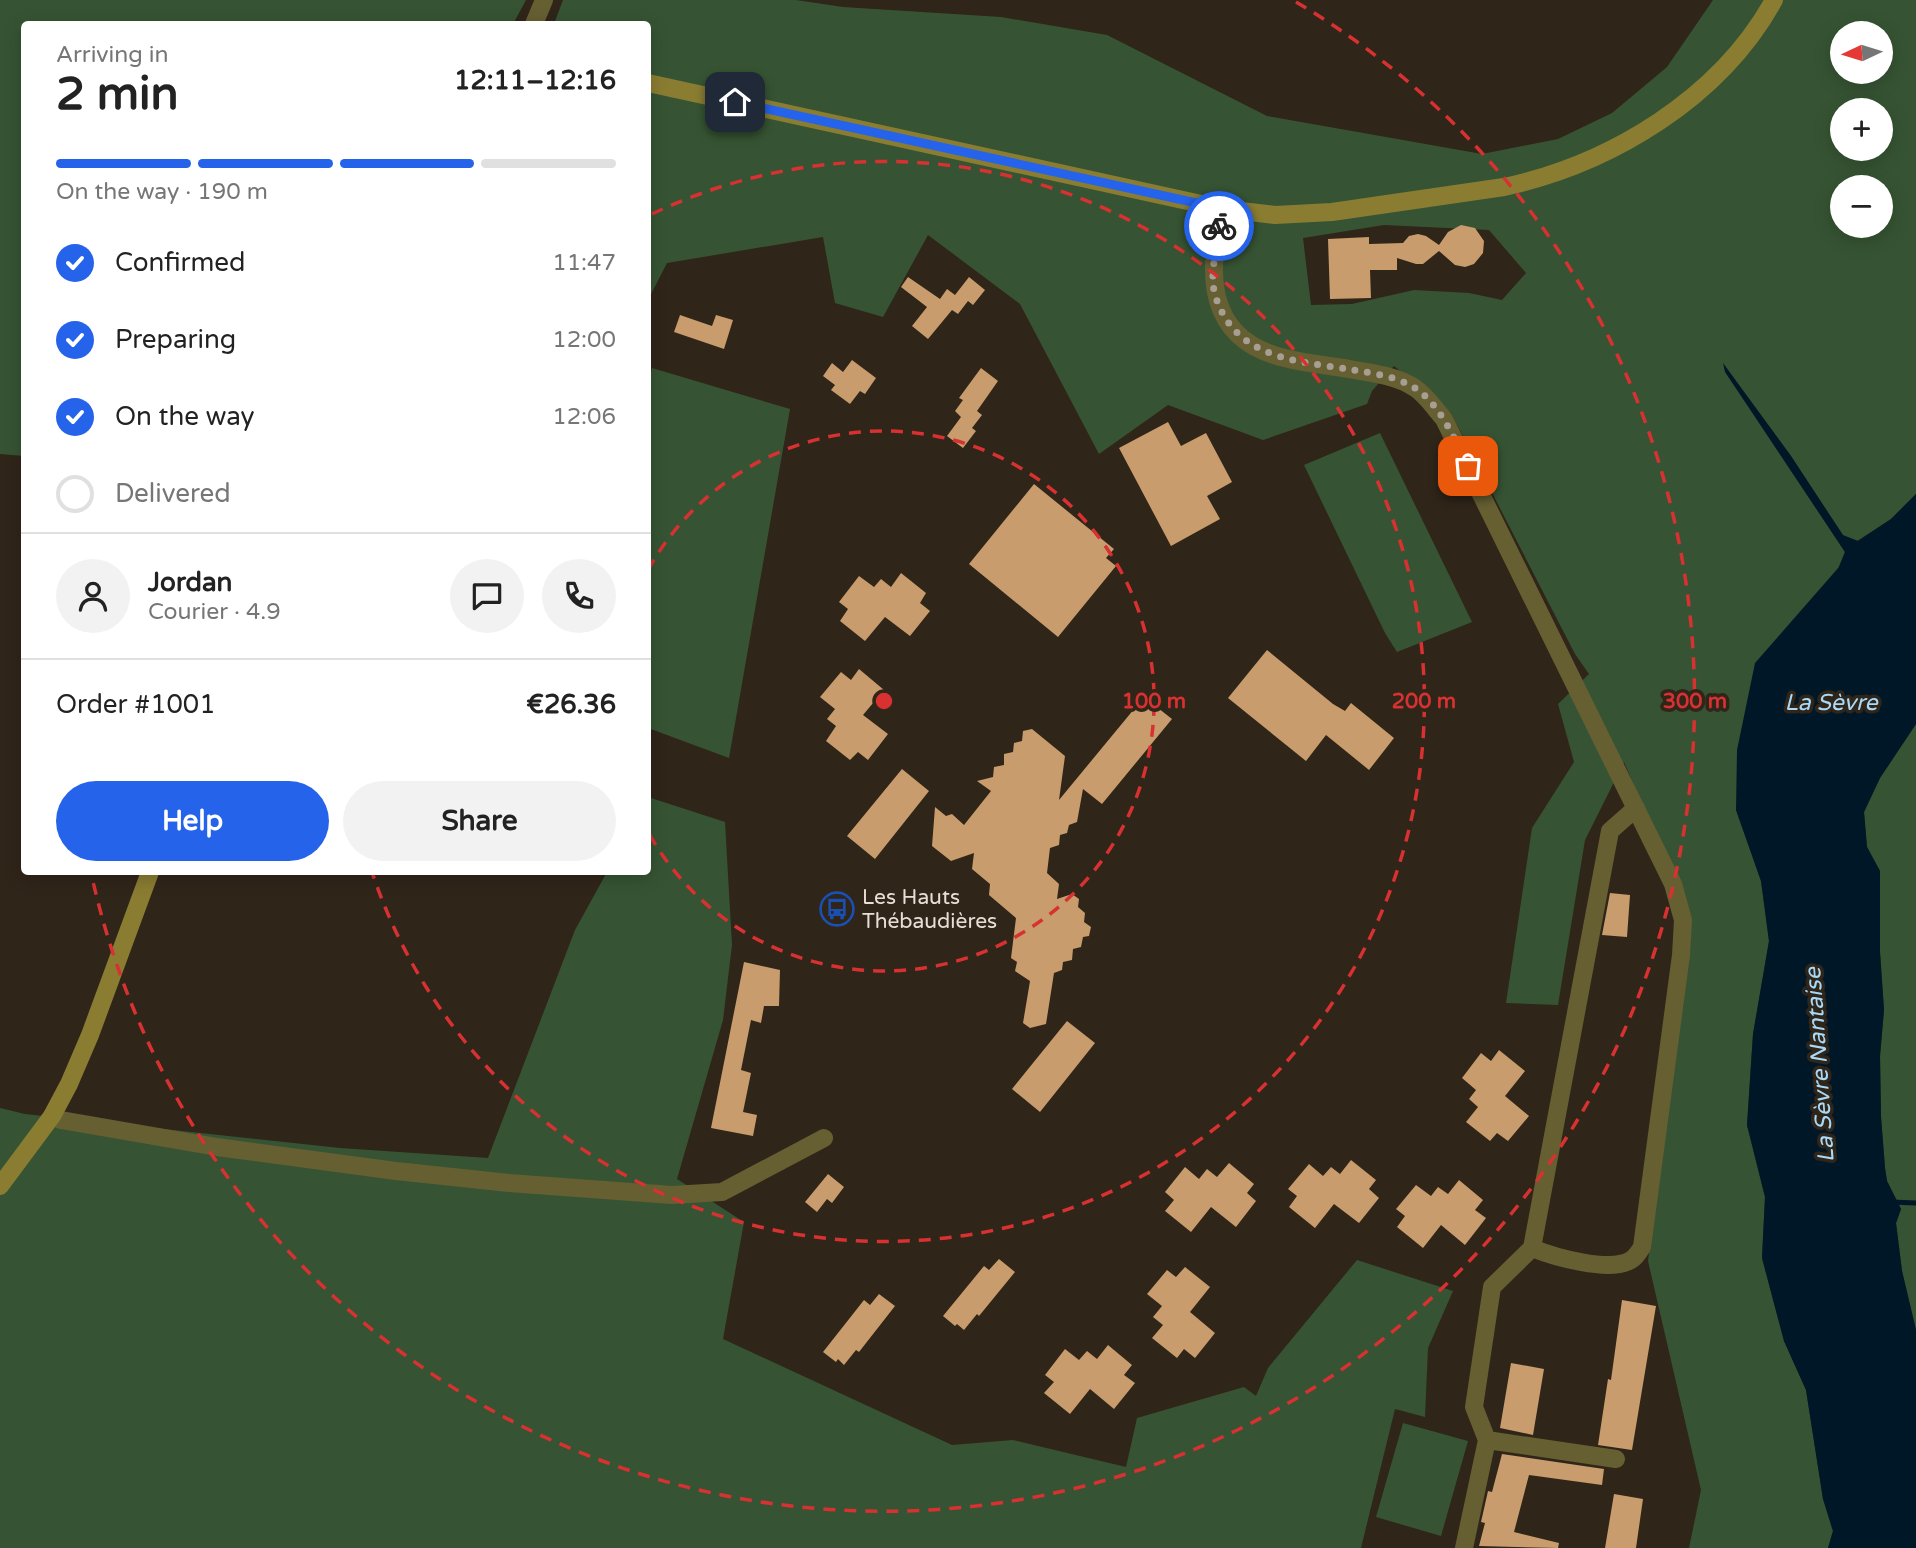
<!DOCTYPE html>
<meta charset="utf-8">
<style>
:root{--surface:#fff;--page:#f2f2f2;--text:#222;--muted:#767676;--line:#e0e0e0;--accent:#2563eb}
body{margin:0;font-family:"Varela Round",sans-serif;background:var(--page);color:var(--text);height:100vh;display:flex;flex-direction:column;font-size:26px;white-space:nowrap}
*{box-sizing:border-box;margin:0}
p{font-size:23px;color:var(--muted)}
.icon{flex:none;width:38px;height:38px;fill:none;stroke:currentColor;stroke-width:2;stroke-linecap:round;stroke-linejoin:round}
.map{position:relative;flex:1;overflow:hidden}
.drawer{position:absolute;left:21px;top:21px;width:630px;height:854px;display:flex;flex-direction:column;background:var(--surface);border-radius:7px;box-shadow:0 4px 18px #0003}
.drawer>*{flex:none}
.needle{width:46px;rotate:266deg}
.buttons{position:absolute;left:1830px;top:21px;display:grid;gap:14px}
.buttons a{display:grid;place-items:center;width:63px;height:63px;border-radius:50%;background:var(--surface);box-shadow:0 4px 18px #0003;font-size:35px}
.pin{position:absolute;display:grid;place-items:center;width:60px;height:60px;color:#fff;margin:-30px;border-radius:14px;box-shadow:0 4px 10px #0006}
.courier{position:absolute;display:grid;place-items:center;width:70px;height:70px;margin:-35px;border:5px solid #2563eb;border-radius:50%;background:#fff;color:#222;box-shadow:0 2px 9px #0007}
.headline em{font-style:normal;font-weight:700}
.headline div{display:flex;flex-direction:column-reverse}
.headline{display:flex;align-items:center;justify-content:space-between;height:119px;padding:0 35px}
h1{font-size:46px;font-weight:700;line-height:52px}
.bar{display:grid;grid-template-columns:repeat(4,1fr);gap:10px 7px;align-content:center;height:84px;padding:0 35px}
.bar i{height:9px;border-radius:5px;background:var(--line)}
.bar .active{background:var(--accent)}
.bar p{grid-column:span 4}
.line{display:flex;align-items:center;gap:18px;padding:0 35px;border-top:2px solid var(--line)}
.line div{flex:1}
.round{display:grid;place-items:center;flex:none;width:74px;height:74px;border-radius:37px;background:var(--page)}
ol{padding:0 35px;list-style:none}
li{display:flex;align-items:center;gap:21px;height:77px}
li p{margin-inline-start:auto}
li .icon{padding:7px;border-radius:50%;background:var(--accent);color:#fff;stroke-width:4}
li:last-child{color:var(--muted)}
li i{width:38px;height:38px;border:4px solid var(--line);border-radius:50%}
.cta{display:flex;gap:14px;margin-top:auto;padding:14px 35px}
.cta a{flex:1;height:80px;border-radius:42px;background:var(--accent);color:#fff;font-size:28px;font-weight:700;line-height:80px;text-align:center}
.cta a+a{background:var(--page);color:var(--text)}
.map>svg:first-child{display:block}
.green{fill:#365433;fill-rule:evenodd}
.water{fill:#001728}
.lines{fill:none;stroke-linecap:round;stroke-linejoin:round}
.stream{stroke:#001728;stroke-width:5}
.building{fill:#c89c6c}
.street{stroke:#665f32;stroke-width:18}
.secondary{stroke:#8a7d32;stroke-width:18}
.done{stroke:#a79e94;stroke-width:7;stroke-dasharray:0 12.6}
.route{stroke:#2563eb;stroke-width:9}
.ring{fill:none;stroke:#d73131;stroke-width:3.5;stroke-dasharray:12 9}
.labels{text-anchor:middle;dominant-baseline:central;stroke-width:7;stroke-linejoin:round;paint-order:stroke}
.poi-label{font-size:21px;fill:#e7dfd7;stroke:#302519;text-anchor:start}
.water-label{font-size:23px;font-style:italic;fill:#a8d9f9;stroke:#302519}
.centre{fill:#d73131;stroke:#302519;stroke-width:3.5}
.ring-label{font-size:21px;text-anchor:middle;font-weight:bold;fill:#d73131;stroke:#302519;stroke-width:7;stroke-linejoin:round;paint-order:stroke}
</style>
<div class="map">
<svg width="1916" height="1548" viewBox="0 0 1916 1548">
<rect width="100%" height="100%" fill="#302519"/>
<path class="green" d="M0 0H526L513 24H24V456L0 454Z
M563 0H796L843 7 1001 17 1107 35 1267 116 1482 154 1558 139 1612 113 1667 67 1713 0H1916V494L1891 519 1857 541 1843 536 1791 456 1724 365 1726 372 1845 552 1736 810 1761 881 1769 941 1753 1034 1747 1125 1765 1197 1762 1258 1784 1341 1806 1390 1823 1499 1833 1531 1828 1548H1689L1701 1490 1648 1261 1690 914 1624 762 1585 840 1558 1005 1506 1003 1532 828 1574 762 1558 704 1589 674 1575 654 1451 413 1394 366 1372 391 1367 404 1263 440 1168 405 1099 454 1020 304 928 235 883 317 835 303 823 237 667 263 648 300V24H554ZM1843 33H1881V72H1843ZM1843 110H1881V149H1843ZM1843 187H1881V226H1843ZM1384 225 1489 230 1526 273 1502 300 1469 293 1414 290 1352 304 1311 305 1303 238Z
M652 368 790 409 729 758 648 728V383Z
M1380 433 1472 622 1397 652 1385 633 1304 465Z
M1916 724V1330L1902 1271 1896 1223 1901 1209 1887 1181 1885 1168 1881 1117 1880 1056 1884 1010 1880 952V871L1867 847 1864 812 1880 778Z
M651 798 725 822 732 945 723 1020 677 1179 744 1222 723 1339 952 1445 1013 1440 1126 1467 1137 1418 1244 1387 1256 1396 1268 1368 1357 1260 1453 1291 1428 1348 1425 1417 1395 1409 1361 1548H0V1108L25 1114 340 1148 488 1158 575 930 607 872H648V804Z
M1403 1423 1468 1441 1441 1536 1376 1517Z"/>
<path class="water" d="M1723 363 1791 456 1843 535 1858 541 1891 519 1916 494V724L1880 778 1864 812 1867 847 1880 871V952L1884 1010 1880 1056 1881 1117 1885 1168 1887 1181 1901 1209 1896 1223 1902 1271 1916 1330V1548H1828L1833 1531 1823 1499 1806 1390 1784 1341 1762 1258 1765 1197 1747 1125 1753 1034 1769 941 1761 881 1736 810 1737 750 1755 663 1839 567 1845 552 1725 372Z"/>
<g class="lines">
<path class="stream" d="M1891 1202 1916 1203"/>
</g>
<path class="building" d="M1461 225 1475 228 1484 241 1483 253 1474 264 1465 267 1455 265 1439 251 1423 264H1416L1397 258V270H1370L1371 298 1330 299 1328 239 1369 237V244L1403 243 1409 236 1418 234 1426 236 1439 245 1448 232Z
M908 277 940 299 947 289 955 295 969 277 985 290 973 305 968 301 958 314 952 310 928 339 912 326 927 307 901 287Z
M680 315 712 326 716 315 733 320 724 349 674 332Z
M852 360 876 378 865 394 860 391 850 404 831 390 835 385 823 376 832 363 843 372Z
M981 368 998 381 977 411 982 415 972 428 976 431 963 448 947 436 961 417 955 411 963 400 959 398Z
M1168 422 1181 446 1206 433 1232 482 1207 496 1220 519 1171 546 1119 448Z
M1034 484 1114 549 1106 558 1116 566 1058 637 969 564Z
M901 573 926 593 920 603 930 611 910 636 885 617 865 641 840 621 848 609 839 602 859 576 874 587 881 579 891 587Z
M1267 650 1333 704 1345 711 1351 703 1394 738 1369 770 1326 735 1306 761 1228 698Z
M859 669 884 690 863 715 888 734 868 760 858 752 850 760 826 741 836 726 827 719 835 709 820 697 841 672 851 680Z
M1144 697 1172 719 1102 804 1083 789 1077 822 1069 825 1067 833 1060 835 1059 845 1050 848 1047 873 1059 884 1057 899 1072 894 1079 899 1078 907 1085 913 1084 922 1091 927 1089 936 1083 937 1081 947 1073 949 1072 960 1063 962 1062 970 1054 973 1046 1024 1030 1028 1023 1023 1030 981 1015 971 1017 962 1011 958 1016 918 989 895 990 884 972 869 974 853 951 861 932 846 935 807 946 816 952 814 964 825 991 791 977 781 993 777 994 767 1004 765V754L1013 752 1014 743 1022 741 1023 731 1032 729 1065 756 1059 800Z
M902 769 929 791 875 859 847 836Z
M1610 893 1630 895 1627 937 1602 935Z
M744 962 780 970 779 1006H764L761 1023 751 1020 741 1070 751 1073 743 1112 757 1115 753 1136 711 1128Z
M1067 1021 1095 1043 1040 1112 1012 1089Z
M1499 1050 1525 1071 1505 1096 1529 1116 1508 1141 1497 1133 1490 1141 1466 1122 1478 1107 1469 1099 1476 1090 1462 1078 1481 1053 1491 1061Z
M1351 1160 1376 1180 1369 1189 1379 1198 1359 1223 1334 1204 1315 1228 1289 1207 1297 1196 1288 1189 1309 1164 1323 1176 1331 1167 1340 1174Z
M1229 1163 1254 1184 1247 1193 1256 1201 1236 1227 1211 1207 1191 1232 1165 1211 1174 1200 1165 1192 1185 1167 1199 1179 1207 1169 1217 1177Z
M828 1174 844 1187 832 1203 827 1199 817 1212 805 1202Z
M1459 1180 1483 1200 1475 1210 1486 1218 1465 1245 1441 1225 1423 1248 1397 1227 1405 1216 1396 1209 1416 1185 1431 1196 1438 1187 1448 1194Z
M999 1259 1015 1272 979 1316 977 1314 964 1330 957 1324 955 1326 943 1316 984 1266 989 1270Z
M1185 1267 1210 1287 1190 1312 1215 1333 1195 1358 1184 1349 1177 1358 1152 1338 1163 1325 1153 1317 1162 1306 1147 1294 1167 1270 1176 1277Z
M879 1294 895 1306 859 1352 856 1350 844 1365 838 1359 836 1362 823 1352 864 1300 870 1305Z
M1622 1300 1656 1306 1632 1450 1598 1445 1608 1379 1611 1380Z
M1108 1345 1132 1365 1124 1375 1135 1383 1114 1409 1090 1389 1070 1414 1044 1393 1054 1382 1045 1375 1065 1349 1079 1360 1087 1351 1097 1359Z
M1511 1363 1544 1369 1533 1435 1500 1428Z
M1502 1454 1604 1469 1602 1485 1529 1475 1514 1532 1559 1543 1558 1548 1479 1546 1485 1523 1481 1522 1488 1491 1492 1492Z
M1614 1494 1643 1499 1636 1548H1605Z"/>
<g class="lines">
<path class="street" d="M534 24 544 0
M1224 209C1205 274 1207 340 1285 358 1304 363 1324 365 1343 368 1366 372 1396 375 1415 388 1426 395 1435 409 1444 419L1673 884 1683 920 1681 955 1642 1247C1639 1252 1636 1257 1631 1260 1610 1273 1554 1257 1532 1248L1492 1287 1474 1407 1487 1440 1616 1459
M52 1116 61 1120 217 1147 396 1171 509 1183 672 1195 722 1192 824 1138
M1532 1248 1610 831 1636 808
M1464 1548 1487 1440"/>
<path class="secondary" d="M648 83 1224 209 1275 215 1332 212 1504 187C1611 164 1720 98 1774 0
M0 1186 52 1116 69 1084 90 1035 150 872"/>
</g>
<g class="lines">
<path class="done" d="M1219 226C1217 245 1212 265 1213 284 1214 294 1218 305 1223 314 1249 361 1306 362 1354 370 1373 373 1398 377 1415 388 1440 404 1455 440 1468 466"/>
<path class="route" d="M735 102 1224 209 1219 226"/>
</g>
<g class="ring">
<path d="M648 570A270 270 0 1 1 648 832"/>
<path d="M652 214A540 540 0 1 1 372 872"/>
<path d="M1296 2A811 811 0 1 1 92 877"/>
</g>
<defs>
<symbol id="bus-ring" viewBox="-11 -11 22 22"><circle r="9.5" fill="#302519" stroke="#1a4fb4" stroke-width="1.5"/><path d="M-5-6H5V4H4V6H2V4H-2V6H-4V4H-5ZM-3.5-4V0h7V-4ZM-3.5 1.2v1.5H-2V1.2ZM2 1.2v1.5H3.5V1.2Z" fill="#1a4fb4"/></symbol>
</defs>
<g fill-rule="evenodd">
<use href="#bus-ring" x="818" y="890" width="38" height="38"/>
</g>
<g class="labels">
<g class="poi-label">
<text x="862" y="897">Les Hauts<tspan x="862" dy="24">Thébaudières</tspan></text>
</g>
<g class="water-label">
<text x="1831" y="703">La Sèvre</text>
<text transform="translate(1820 1065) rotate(-94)">La Sèvre Nantaise</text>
</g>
</g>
<circle cx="884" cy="701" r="10" class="centre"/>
<g class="ring-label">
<text x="1154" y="708">100 m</text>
<text x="1424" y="708">200 m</text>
<text x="1695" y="708">300 m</text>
</g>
</svg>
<div class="buttons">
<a><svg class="needle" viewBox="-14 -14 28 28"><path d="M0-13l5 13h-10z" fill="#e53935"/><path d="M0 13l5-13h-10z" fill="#767676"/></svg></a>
<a>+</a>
<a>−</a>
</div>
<div class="pin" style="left:1468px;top:466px;background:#ea580c"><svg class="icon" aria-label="bag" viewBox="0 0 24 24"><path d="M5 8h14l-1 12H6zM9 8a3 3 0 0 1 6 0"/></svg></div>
<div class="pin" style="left:735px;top:102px;background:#1f2937"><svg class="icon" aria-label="home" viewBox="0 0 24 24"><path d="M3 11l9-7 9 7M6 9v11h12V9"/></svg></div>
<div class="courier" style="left:1219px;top:226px"><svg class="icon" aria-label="bike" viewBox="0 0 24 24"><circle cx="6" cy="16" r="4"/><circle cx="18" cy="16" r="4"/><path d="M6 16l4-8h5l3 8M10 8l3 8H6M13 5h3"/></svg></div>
<section class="drawer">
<div class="headline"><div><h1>2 min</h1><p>Arriving in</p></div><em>12:11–12:16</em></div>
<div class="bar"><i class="active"></i><i class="active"></i><i class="active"></i><i></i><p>On the way · 190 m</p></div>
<ol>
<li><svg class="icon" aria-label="check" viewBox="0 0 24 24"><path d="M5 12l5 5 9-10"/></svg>Confirmed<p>11:47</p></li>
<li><svg class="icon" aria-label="check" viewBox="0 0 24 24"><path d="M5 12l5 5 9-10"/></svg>Preparing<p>12:00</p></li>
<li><svg class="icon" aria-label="check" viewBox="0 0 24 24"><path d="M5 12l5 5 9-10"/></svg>On the way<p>12:06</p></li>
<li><i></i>Delivered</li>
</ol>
<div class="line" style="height:126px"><a class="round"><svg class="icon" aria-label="person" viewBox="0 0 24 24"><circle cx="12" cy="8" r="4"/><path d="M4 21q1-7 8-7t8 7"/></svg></a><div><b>Jordan</b><p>Courier · 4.9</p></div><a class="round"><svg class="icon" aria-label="chat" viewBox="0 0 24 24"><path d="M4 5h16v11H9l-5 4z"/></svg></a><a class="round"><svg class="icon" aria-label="phone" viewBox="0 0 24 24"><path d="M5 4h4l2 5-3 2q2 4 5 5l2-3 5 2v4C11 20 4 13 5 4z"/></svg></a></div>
<div class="line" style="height:91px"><div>Order #1001</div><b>€26.36</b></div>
<div class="cta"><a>Help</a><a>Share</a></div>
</section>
</div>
